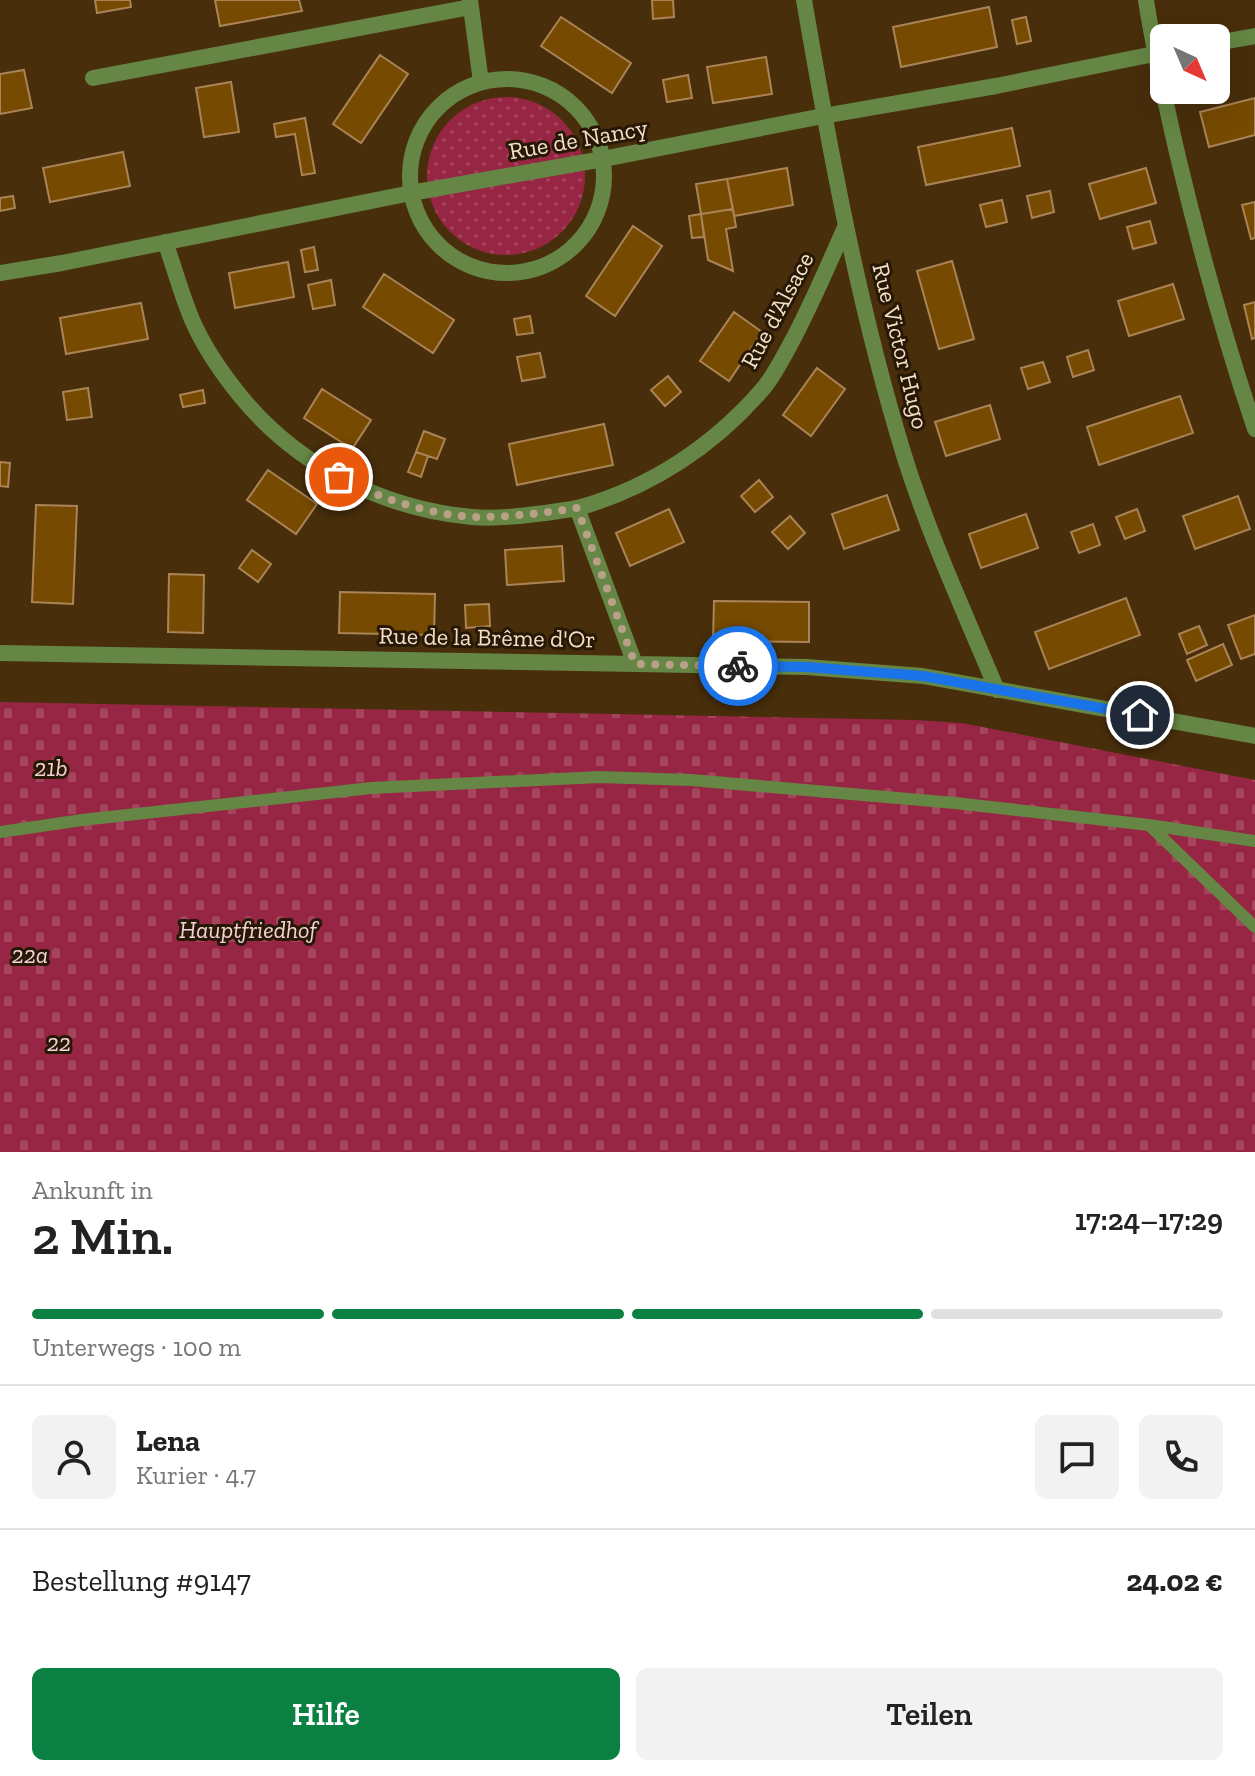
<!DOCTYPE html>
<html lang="de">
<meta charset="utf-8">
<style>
:root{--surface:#fff;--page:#f2f2f2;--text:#222;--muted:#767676;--line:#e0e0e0;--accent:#0b8043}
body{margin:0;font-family:"Zilla Slab",serif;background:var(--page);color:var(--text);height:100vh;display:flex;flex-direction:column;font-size:30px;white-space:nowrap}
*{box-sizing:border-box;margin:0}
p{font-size:26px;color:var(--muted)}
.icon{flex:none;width:44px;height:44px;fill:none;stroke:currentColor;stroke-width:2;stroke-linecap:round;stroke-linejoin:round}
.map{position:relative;height:1152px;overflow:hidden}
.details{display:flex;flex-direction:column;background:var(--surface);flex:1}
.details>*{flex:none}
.needle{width:52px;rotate:136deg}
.buttons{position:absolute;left:1150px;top:24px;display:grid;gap:16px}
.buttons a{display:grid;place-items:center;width:80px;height:80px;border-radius:12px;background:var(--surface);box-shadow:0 8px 32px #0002;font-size:40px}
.pin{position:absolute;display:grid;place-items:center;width:68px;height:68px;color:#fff;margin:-34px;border:4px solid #fff;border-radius:50%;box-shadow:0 2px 8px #0007}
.courier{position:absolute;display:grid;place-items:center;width:80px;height:80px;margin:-40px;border:6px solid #1a73e8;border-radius:50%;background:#fff;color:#222;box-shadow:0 2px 10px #0007}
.head em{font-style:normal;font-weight:600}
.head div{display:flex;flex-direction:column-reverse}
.head{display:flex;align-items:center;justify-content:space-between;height:136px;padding:0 32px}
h1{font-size:52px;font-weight:600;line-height:60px}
.bar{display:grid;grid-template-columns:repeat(4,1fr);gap:12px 8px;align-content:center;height:96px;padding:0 32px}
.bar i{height:10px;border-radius:6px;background:var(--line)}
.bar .current{background:var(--accent)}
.bar p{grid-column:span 4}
.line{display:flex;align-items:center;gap:20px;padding:0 32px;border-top:2px solid var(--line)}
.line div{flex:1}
.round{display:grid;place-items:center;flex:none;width:84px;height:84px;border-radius:12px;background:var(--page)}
.action{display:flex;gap:16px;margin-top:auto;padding:16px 32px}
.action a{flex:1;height:92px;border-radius:12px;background:var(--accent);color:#fff;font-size:32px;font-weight:600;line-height:92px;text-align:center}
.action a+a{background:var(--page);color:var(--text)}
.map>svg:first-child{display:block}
.grass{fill:url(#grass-dots)}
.cemetery{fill:url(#cemetery-stones)}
.building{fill:#764a00;stroke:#aa8457;stroke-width:2}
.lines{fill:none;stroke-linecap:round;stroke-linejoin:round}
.service{stroke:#658644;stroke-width:12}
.minor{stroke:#658644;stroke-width:16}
.done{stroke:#b8a186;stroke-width:8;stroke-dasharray:0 14.4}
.route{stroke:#1a73e8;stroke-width:10}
.labels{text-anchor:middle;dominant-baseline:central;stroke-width:6;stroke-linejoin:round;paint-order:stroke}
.street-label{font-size:24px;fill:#f4dfc8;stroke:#271806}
.park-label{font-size:24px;font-style:italic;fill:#f4d2d6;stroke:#271806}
</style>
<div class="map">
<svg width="1255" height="1152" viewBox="0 0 1255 1152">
<defs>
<pattern id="grass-dots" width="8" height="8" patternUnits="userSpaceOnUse" patternTransform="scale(2)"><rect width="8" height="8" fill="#962643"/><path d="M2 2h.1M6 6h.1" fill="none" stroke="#a5455d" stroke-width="1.8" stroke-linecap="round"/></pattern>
<pattern id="cemetery-stones" width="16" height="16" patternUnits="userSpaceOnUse" patternTransform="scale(2)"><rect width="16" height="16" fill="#962643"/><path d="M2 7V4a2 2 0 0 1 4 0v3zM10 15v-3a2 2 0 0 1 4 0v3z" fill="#a5455d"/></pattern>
</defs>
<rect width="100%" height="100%" fill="#482e0b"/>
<path class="grass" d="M427 176a79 79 0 1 1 158 0a79 79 0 1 1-158 0Z"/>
<path class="cemetery" d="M0 702 916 720 962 723 1255 780V1152H0Z"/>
<path class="building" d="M95 0H130L131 7 97 13Z
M215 0H299L302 11 220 26Z
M652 0H673L674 17 653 19Z
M989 7 997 47 901 67 893 27Z
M561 17 631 63 612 93 541 46Z
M1026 17 1031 41 1017 44 1012 20Z
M380 55 408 74 361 143 333 124Z
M766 57 772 94 713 103 707 67Z
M24 70 32 108 0 114V74Z
M688 75 692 98 667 102 663 80Z
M231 82 239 132 204 137 196 88Z
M1255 98V135L1209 147 1200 112Z
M305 118 315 173 302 175 295 134 276 137 274 124Z
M1012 128 1020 166 926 185 918 147Z
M123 152 130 186 50 202 43 168Z
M787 168 793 205 734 216 727 179Z
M1146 168 1156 203 1100 219 1089 184Z
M727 179 733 209 701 214 696 184Z
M1050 191 1054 212 1032 218 1027 196Z
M13 196 15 208 0 211V198Z
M1002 200 1007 222 986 227 980 205Z
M1255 202V238L1251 239 1242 205Z
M733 209 736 227 726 229 733 271 708 260 701 214Z
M701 214 704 237 692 238 689 216Z
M1150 221 1156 243 1133 249 1127 227Z
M633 226 662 246 615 316 586 296Z
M314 247 318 270 305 272 301 250Z
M952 261 974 339 939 349 917 271Z
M288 262 294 297 235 308 229 273Z
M384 274 454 320 433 353 363 307Z
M331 280 335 305 313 309 308 285Z
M1173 284 1184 319 1129 336 1118 301Z
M1255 302V338L1252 339 1244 305Z
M141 303 148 339 66 354 60 318Z
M734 312 762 332 729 381 700 361Z
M530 316 533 333 517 335 514 319Z
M1088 350 1094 370 1073 377 1067 357Z
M540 353 545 377 522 381 517 357Z
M1043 362 1050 382 1028 389 1021 368Z
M817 368 845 389 811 436 783 415Z
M668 376 681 392 665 406 651 390Z
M88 388 92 417 67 420 63 392Z
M322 389 371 420 352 449 304 418Z
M203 390 205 403 183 407 180 395Z
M1180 396 1193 433 1099 465 1087 427Z
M990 405 1000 439 946 456 935 422Z
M604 424 613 465 517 485 509 444Z
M424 431 445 439 437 459 416 452Z
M416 452 428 456 421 477 408 472Z
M0 462 10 463 8 487 0 486Z
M268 470 317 504 296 534 247 500Z
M759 480 773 497 755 512 741 496Z
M887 495 899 530 844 549 832 514Z
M1238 496 1250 529 1195 549 1183 516Z
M36 505 77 506 73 604 32 602Z
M669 509 684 542 630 566 616 533Z
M1137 509 1145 531 1125 539 1116 517Z
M1026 514 1038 548 981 568 969 534Z
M790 516 805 533 788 549 772 532Z
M1093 524 1100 545 1079 553 1071 532Z
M562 546 564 581 507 585 505 550Z
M252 550 271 564 258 582 239 568Z
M169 574 204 575 203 633 168 632Z
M340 592 435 594 434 635 339 633Z
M1126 598 1140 635 1049 669 1035 632Z
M714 601 809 602V642L713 641Z
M489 604 490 626 466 628 465 605Z
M1255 615V654L1241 659 1228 625Z
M1199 626 1207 645 1187 654 1179 634Z
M1223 644 1232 665 1196 681 1187 660Z"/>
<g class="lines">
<path class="service" d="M1149 825 1255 927
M0 832 82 820 371 788 599 777 691 780 955 803 1149 825 1255 841"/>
<path class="minor" d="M470 0 481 82
M804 0C830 152 858 304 903 452 928 533 964 611 997 690
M1146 0C1154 53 1166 105 1178 157 1200 249 1225 340 1255 429
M1216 43 1255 36
M93 78 471 7
M410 176a97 97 0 1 1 194 0a97 97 0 1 1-194 0Z
M165 242C175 269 182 297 193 322 205 349 224 376 242 398 299 467 384 509 472 517 496 519 521 516 545 513 557 511 569 510 581 507 651 487 713 446 761 391 773 378 781 361 790 345 811 306 828 266 846 225
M0 273 62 263 411 193 603 159 823 116 996 86 1164 52
M577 508 635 664
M0 653 806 667 923 676 1255 736"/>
</g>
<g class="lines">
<path class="done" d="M339 477C378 498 433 516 477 517 511 517 544 513 577 508L635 664 738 666"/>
<path class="route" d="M738 666 806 667 923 676 1140 715"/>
</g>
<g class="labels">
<g class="street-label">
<text transform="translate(578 139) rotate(-10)">Rue de Nancy</text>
<text transform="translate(777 310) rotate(-62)">Rue d'Alsace</text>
<text transform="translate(901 346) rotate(76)">Rue Victor Hugo</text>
<text transform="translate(487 637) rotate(1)">Rue de la Brême d'Or</text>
</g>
<g class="park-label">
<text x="51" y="767">21b</text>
<text x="248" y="929">Hauptfriedhof</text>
<text x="30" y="954">22a</text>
<text x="59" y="1042">22</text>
</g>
</g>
</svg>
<div class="buttons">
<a><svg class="needle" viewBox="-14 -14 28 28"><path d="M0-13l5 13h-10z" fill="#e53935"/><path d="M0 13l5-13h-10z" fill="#767676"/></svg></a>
</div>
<div class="pin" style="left:339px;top:477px;background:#ea580c"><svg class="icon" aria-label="bag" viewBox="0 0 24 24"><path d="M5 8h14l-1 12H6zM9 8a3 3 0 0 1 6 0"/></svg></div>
<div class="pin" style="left:1140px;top:715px;background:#1f2937"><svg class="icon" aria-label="home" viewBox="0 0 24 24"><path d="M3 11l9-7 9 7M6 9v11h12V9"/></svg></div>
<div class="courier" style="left:738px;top:666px"><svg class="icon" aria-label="bike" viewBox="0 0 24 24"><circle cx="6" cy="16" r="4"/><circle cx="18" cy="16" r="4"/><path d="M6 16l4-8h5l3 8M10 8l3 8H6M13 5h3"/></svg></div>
</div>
<section class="details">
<div class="head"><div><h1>2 Min.</h1><p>Ankunft in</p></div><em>17:24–17:29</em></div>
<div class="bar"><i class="current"></i><i class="current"></i><i class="current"></i><i></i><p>Unterwegs · 100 m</p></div>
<div class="line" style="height:144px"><a class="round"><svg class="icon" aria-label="person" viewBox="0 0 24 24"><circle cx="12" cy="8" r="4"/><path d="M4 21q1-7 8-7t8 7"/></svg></a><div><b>Lena</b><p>Kurier · 4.7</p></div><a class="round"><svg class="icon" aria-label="chat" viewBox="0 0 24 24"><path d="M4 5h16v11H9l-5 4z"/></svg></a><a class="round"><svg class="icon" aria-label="phone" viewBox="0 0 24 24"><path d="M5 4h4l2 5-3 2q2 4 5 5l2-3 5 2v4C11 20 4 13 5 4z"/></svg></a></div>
<div class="line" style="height:104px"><div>Bestellung #9147</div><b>24.02 €</b></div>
<div class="action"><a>Hilfe</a><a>Teilen</a></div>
</section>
